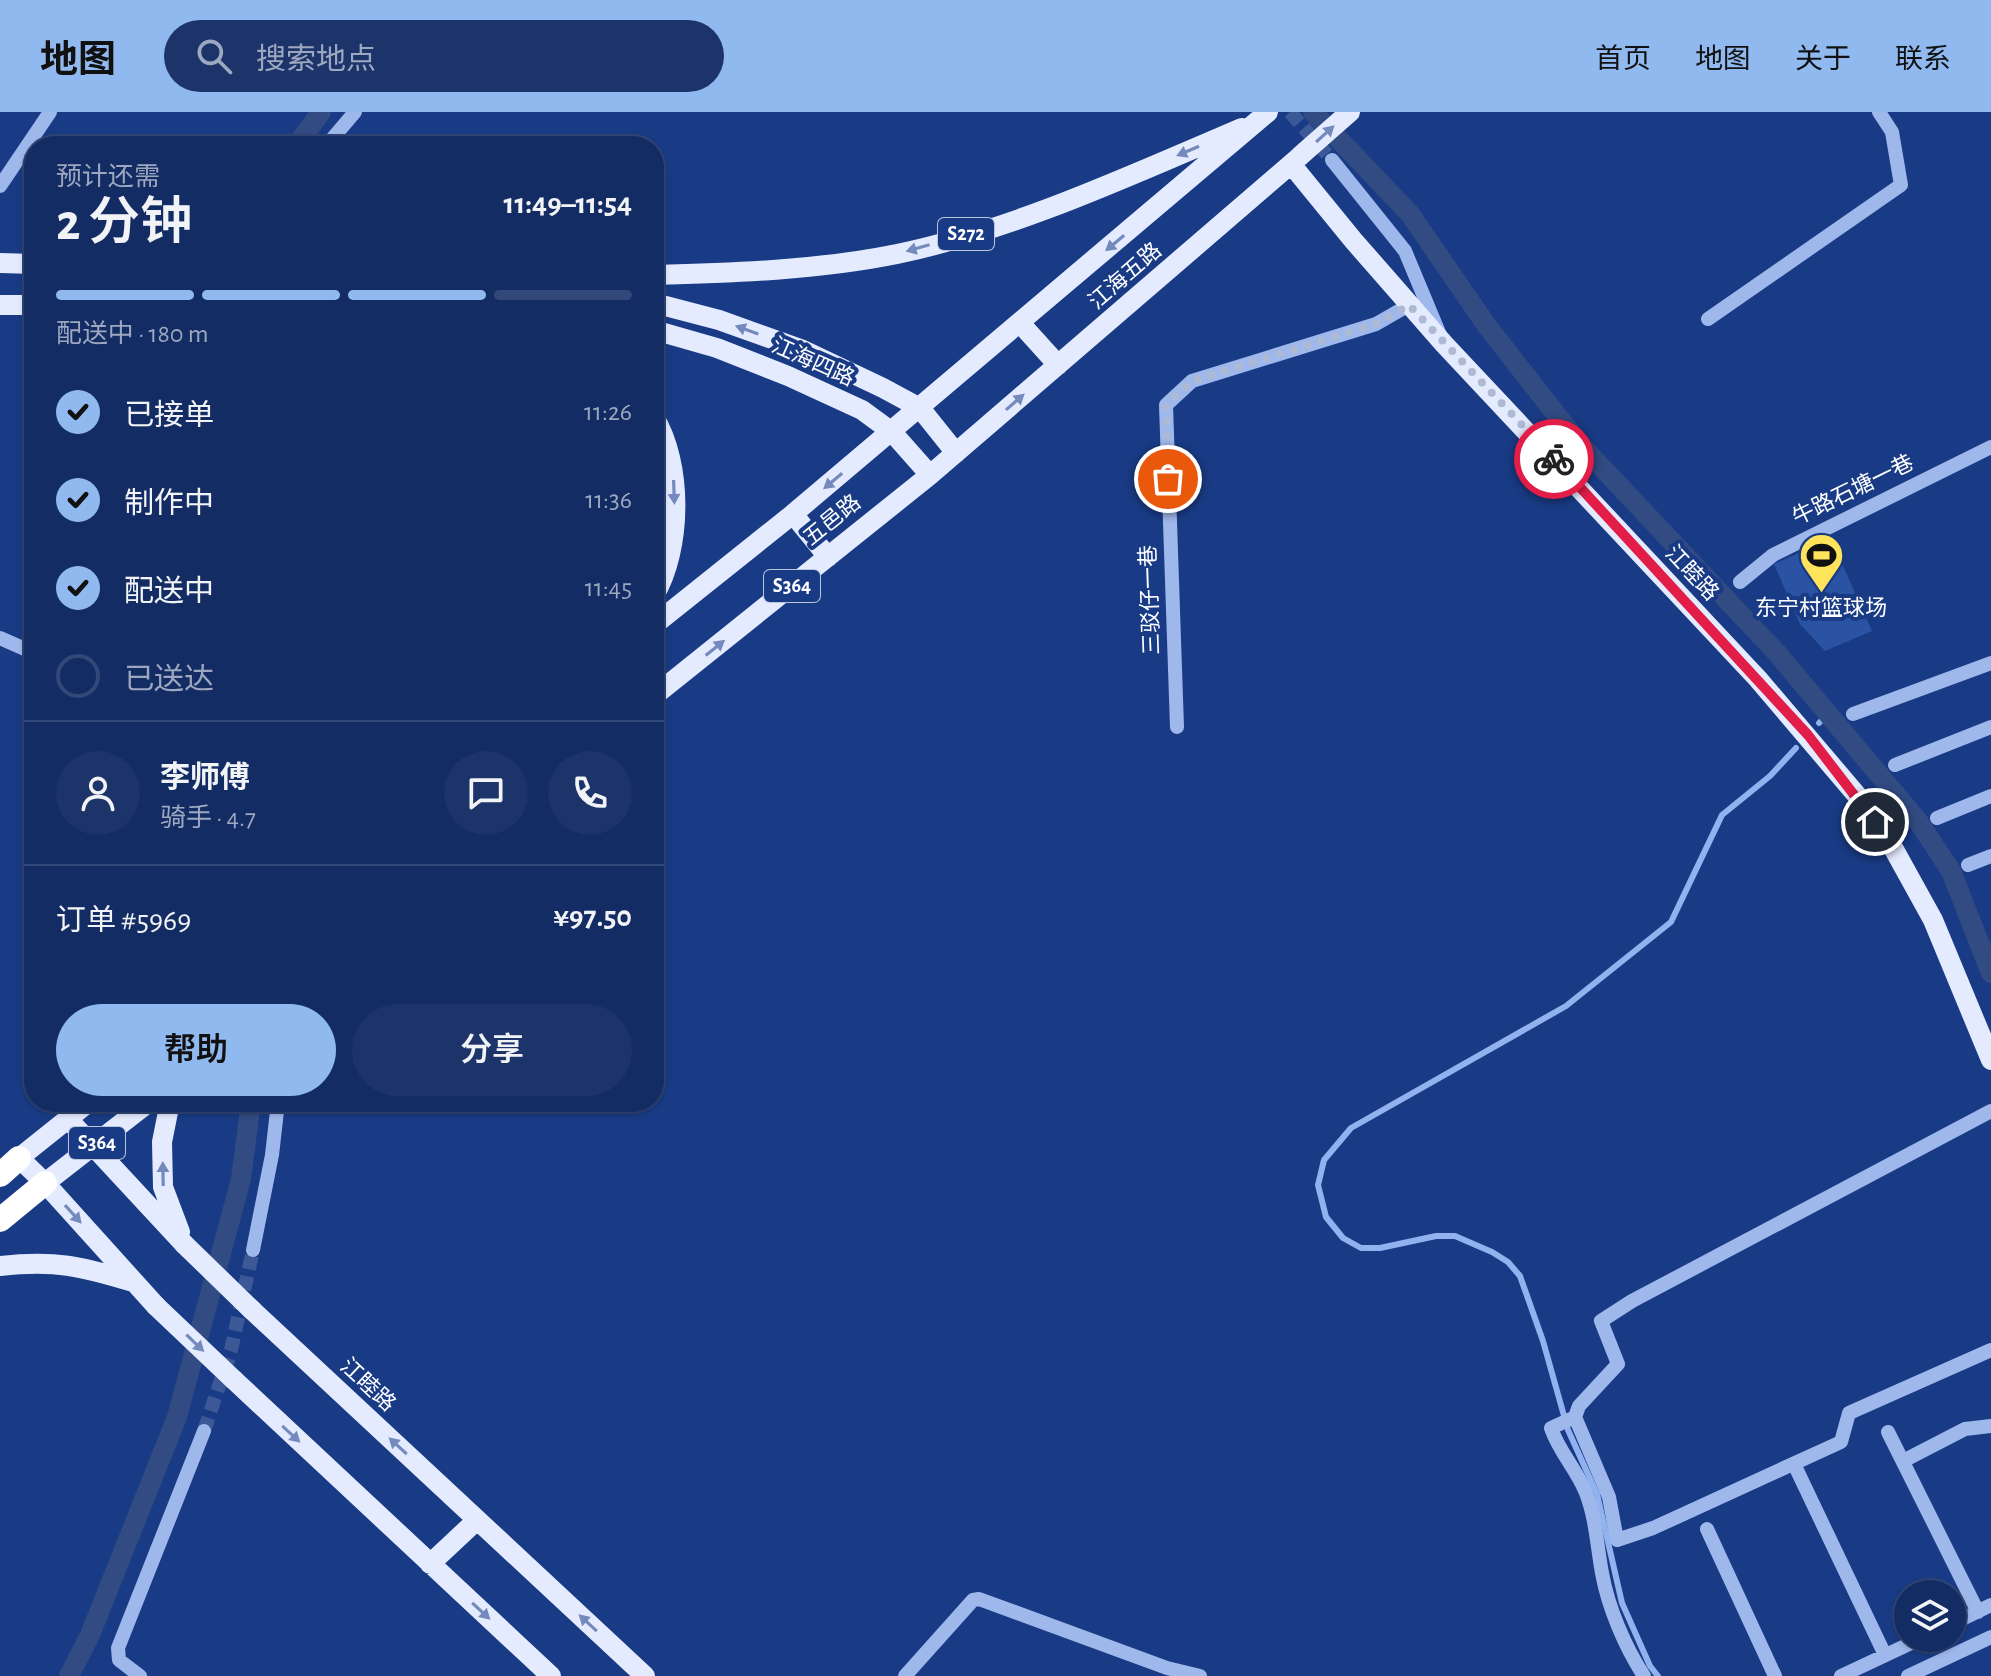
<!DOCTYPE html>
<html lang="zh">
<meta charset="utf-8">
<style>
:root{--surface:#132c64;--page:#1c346a;--text:#f1f3f6;--muted:#9da7bf;--line:#324878;--accent:#90b9f0}
body{margin:0;font-family:"Alegreya Sans","Noto Sans SC",sans-serif;background:var(--page);color:var(--text);height:100vh;display:flex;flex-direction:column;font-size:30px;white-space:nowrap}
*{box-sizing:border-box;margin:0}
p{font-size:26px;color:var(--muted)}
.icon{flex:none;width:44px;height:44px;fill:none;stroke:currentColor;stroke-width:2;stroke-linecap:round;stroke-linejoin:round}
.map{position:relative;flex:1;overflow:hidden}
.drawer{position:absolute;left:24px;top:24px;width:640px;height:976px;display:flex;flex-direction:column;background:var(--surface);border-radius:32px;box-shadow:0 2px 6px #0004,0 0 0 2px var(--line)}
.drawer>*{flex:none}
.fabs{position:absolute;left:1894px;top:1468px;display:grid;gap:16px}
.fabs a{display:grid;place-items:center;width:72px;height:72px;border-radius:50%;background:var(--surface);box-shadow:0 2px 6px #0004,0 0 0 2px var(--line);font-size:40px}
.pin{position:absolute;display:grid;place-items:center;width:68px;height:68px;color:#fff;margin:-34px;border:4px solid #fff;border-radius:50%;box-shadow:0 2px 8px #0007}
.courier{position:absolute;display:grid;place-items:center;width:80px;height:80px;margin:-40px;border:6px solid #e11d48;border-radius:50%;background:#fff;color:#222;box-shadow:0 2px 10px #0007}
.headline em{font-style:normal;font-weight:600}
.headline div{display:flex;flex-direction:column-reverse}
.headline{display:flex;align-items:center;justify-content:space-between;height:136px;padding:0 32px}
h1{font-size:52px;font-weight:600;line-height:60px}
.bar{display:grid;grid-template-columns:repeat(4,1fr);gap:12px 8px;align-content:center;height:96px;padding:0 32px}
.bar i{height:10px;border-radius:6px;background:var(--line)}
.bar .on{background:var(--accent)}
.bar p{grid-column:span 4}
.line{display:flex;align-items:center;gap:20px;padding:0 32px;border-top:2px solid var(--line)}
.line div{flex:1}
.round{display:grid;place-items:center;flex:none;width:84px;height:84px;border-radius:42px;background:var(--page)}
ol{padding:0 32px;list-style:none}
li{display:flex;align-items:center;gap:24px;height:88px}
li p{margin-inline-start:auto}
li .icon{padding:8px;border-radius:50%;background:var(--accent);color:#111;stroke-width:4}
li:last-child{color:var(--muted)}
li i{width:44px;height:44px;border:4px solid var(--line);border-radius:50%}
.button{display:flex;gap:16px;margin-top:auto;padding:16px 32px}
.button a{flex:1;height:92px;border-radius:48px;background:var(--accent);color:#111;font-size:32px;font-weight:600;line-height:92px;text-align:center}
.button a+a{background:var(--page);color:var(--text)}
header{display:flex;align-items:center;gap:48px;box-sizing:border-box;height:112px;padding:0 40px;background:var(--accent);color:#111}
header strong{font-size:38px}
nav{display:flex;gap:44px;margin-inline-start:auto;font-size:28px}
.search{width:560px;height:72px;background:var(--page);display:flex;align-items:center;gap:20px;box-sizing:border-box;padding:0 28px;border-radius:44px;color:var(--muted);font-size:30px}
.map>svg:first-child{display:block}
.garden{fill:#2b53a3}
.lines{fill:none;stroke-linecap:round;stroke-linejoin:round}
.stream{stroke:#91b1ef;stroke-width:6}
.canal{stroke:#324b83;stroke-width:20}
.minor-tunnel{stroke:#3c5897;stroke-width:14;stroke-dasharray:14 7;stroke-linecap:butt}
.minor{stroke:#9fb8ec;stroke-width:14}
.major{stroke:#e4ebff;stroke-width:20}
.highway{stroke:#fff;stroke-width:24}
.major-bridge{stroke:#e4ebff;stroke-width:20}
.oneway{fill:#748abc}
.done{stroke:#aebad4;stroke-width:8;stroke-dasharray:0 14.4}
.route{stroke:#e11d48;stroke-width:10}
.labels{text-anchor:middle;dominant-baseline:central;stroke-width:8;stroke-linejoin:round;paint-order:stroke}
.shield{fill:#193b85;stroke:#bac4da;stroke-width:2}
.shield-label{font-size:20px;font-weight:bold;fill:#fff}
.street-label{font-size:22px;fill:#fff;stroke:#193b85}
.poi-label{font-size:22px;fill:#fff;stroke:#193b85}
</style>
<header>
<strong>地图</strong>
<div class="search"><svg class="icon" aria-label="search" viewBox="0 0 24 24"><circle cx="10" cy="10" r="6"/><path d="M15 15l6 6"/></svg>搜索地点</div>
<nav><a>首页</a><a>地图</a><a>关于</a><a>联系</a></nav>
</header>
<div class="map">
<svg width="1991" height="1564" viewBox="0 0 1991 1564">
<rect width="100%" height="100%" fill="#193b85"/>
<path class="garden" d="M1831 427 1872 519 1825 539 1800 512 1774 452Z"/>
<g class="lines">
<path class="stream" d="M1819 611 1827 603
M1658 1564 1650 1554 1622 1491 1597 1382 1568 1318 1543 1229 1520 1164 1508 1150 1492 1140 1455 1124H1436L1380 1136H1361L1343 1126 1326 1105 1318 1073 1324 1048 1351 1016 1566 894 1671 810 1722 703 1770 664 1796 636"/>
<path class="canal" d="M1313 0 1410 102 1487 214 1577 329 1776 540 1918 709 1951 759 1991 861
M296 34 321 0
M69 1564 90 1523 177 1305 241 1067 251 990"/>
<path class="minor-tunnel" d="M1290 0 1332 48
M204 1319 231 1238 253 1138"/>
<path class="minor" d="M326 34 355 0
M1332 48 1405 139 1440 223
M0 74 50 0
M1708 207 1901 73 1892 20 1879 0
M1740 470 1773 443 1991 335
M0 526 34 541
M1853 602 1991 551
M1177 615 1166 293 1192 269 1376 212 1409 193
M1895 653 1991 615
M1937 706 1991 684
M1968 753 1991 744
M1991 999 1632 1189 1601 1209 1618 1252 1579 1294 1575 1305 1609 1385 1617 1428 1653 1416 1841 1330 1849 1301 1991 1238
M253 1138 272 1043 278 990
M1575 1305 1551 1316C1559 1340 1577 1358 1586 1381 1596 1407 1597 1434 1602 1461 1608 1495 1625 1535 1644 1564
M1888 1320 1978 1500
M1903 1349 1965 1317 1991 1314
M1794 1352 1885 1543
M1707 1417 1775 1564
M1952 1512 1991 1493
M140 1564 119 1548 118 1536 204 1319
M905 1564 973 1488 979 1487 1167 1556 1200 1564
M1841 1564 1922 1526
M1908 1564 1991 1525"/>
<path class="major" d="M1291 52 1353 128 1444 232 1758 567 1860 687 1891 732 1933 808 1991 948
M0 151 34 152
M654 163C735 161 818 158 897 142 1016 117 1131 63 1242 16
M654 191 719 208 803 238 883 276 920 296 956 341
M0 193H34
M1020 211 1058 253
M654 218 717 236 788 264 862 298 892 320 930 363
M654 305C683 352 682 437 654 484
M793 402 828 445
M654 513 793 402 1268 0
M654 584 930 363 1298 46
M89 990 19 1046 45 1071 156 1194
M170 990 162 1030 163 1075 180 1120
M68 1007 184 1132
M45 1071 149 990
M0 1154C55 1148 81 1154 133 1170
M252 1198 645 1564
M234 1268 551 1564
M430 1452 477 1408"/>
<path class="highway" d="M0 1063 19 1046
M0 1108 45 1071"/>
<path class="major-bridge" d="M1300 44 1350 0
M184 1132 252 1198
M156 1194 234 1268"/>
</g>
<defs><path id="oneway-solid" d="M-6-.8H1V-3.2L6.5 0L1 3.2V.8H-6Z" transform="scale(2)"/></defs>
<g class="oneway">
<use href="#oneway-solid" transform="translate(1325 22) rotate(-42)"/>
<use href="#oneway-solid" transform="translate(1188 39) rotate(157)"/>
<use href="#oneway-solid" transform="translate(1115 131) rotate(140)"/>
<use href="#oneway-solid" transform="translate(918 136) rotate(164)"/>
<use href="#oneway-solid" transform="translate(747 218) rotate(-160)"/>
<use href="#oneway-solid" transform="translate(1015 290) rotate(-41)"/>
<use href="#oneway-solid" transform="translate(833 369) rotate(140)"/>
<use href="#oneway-solid" transform="translate(674 380) rotate(88)"/>
<use href="#oneway-solid" transform="translate(715 536) rotate(-39)"/>
<use href="#oneway-solid" transform="translate(163 1062) rotate(-91)"/>
<use href="#oneway-solid" transform="translate(73 1102) rotate(48)"/>
<use href="#oneway-solid" transform="translate(195 1231) rotate(44)"/>
<use href="#oneway-solid" transform="translate(291 1322) rotate(43)"/>
<use href="#oneway-solid" transform="translate(398 1334) rotate(-137)"/>
<use href="#oneway-solid" transform="translate(481 1499) rotate(43)"/>
<use href="#oneway-solid" transform="translate(588 1511) rotate(-137)"/>
</g>
<g class="lines">
<path class="done" d="M1168 367 1166 293 1192 269 1376 212 1409 193 1554 347"/>
<path class="route" d="M1554 347 1808 623 1875 710"/>
</g>
<defs>
<symbol id="stadium-pin" viewBox="-11 -11 22 30"><path d="M0 17L-7.5 6A9.5 9.5 0 1 1 7.5 6Z" fill="#ffe35a" stroke="#193b85"/><path d="M0-5a6.5 5 0 1 0 0 10a6.5 5 0 1 0 0-10ZM-3.5-1.8h7v3.6h-7Z" fill="#111"/></symbol>
</defs>
<g fill-rule="evenodd">
<use href="#stadium-pin" x="1796" y="418" width="51" height="69"/>
</g>
<g class="labels">
<g class="shield">
<rect x="938" y="106" width="56" height="32" rx="6"/>
<rect x="764" y="458" width="56" height="32" rx="6"/>
<rect x="69" y="1015" width="56" height="32" rx="6"/>
</g>
<g class="shield-label">
<text x="966" y="122">S272</text>
<text x="792" y="474">S364</text>
<text x="97" y="1031">S364</text>
</g>
<g class="street-label">
<text transform="translate(1125 164) rotate(-41)">江海五路</text>
<text transform="translate(813 250) rotate(24)">江海四路</text>
<text transform="translate(1853 378) rotate(-26)">牛路石塘一巷</text>
<text transform="translate(832 408) rotate(-39)">五邑路</text>
<text transform="translate(1692 461) rotate(47)">江睦路</text>
<text transform="translate(1150 488) rotate(-92)">三驳仔一巷</text>
<text transform="translate(368 1273) rotate(43)">江睦路</text>
</g>
<g class="poi-label">
<text x="1821" y="496">东宁村篮球场</text>
</g>
</g>
</svg>
<div class="fabs">
<a><svg class="icon" aria-label="layers" viewBox="0 0 24 24"><path d="M12 4l9 5-9 5-9-5zM3 14l9 5 9-5"/></svg></a>
</div>
<div class="pin" style="left:1168px;top:367px;background:#ea580c"><svg class="icon" aria-label="bag" viewBox="0 0 24 24"><path d="M5 8h14l-1 12H6zM9 8a3 3 0 0 1 6 0"/></svg></div>
<div class="pin" style="left:1875px;top:710px;background:#1f2937"><svg class="icon" aria-label="home" viewBox="0 0 24 24"><path d="M3 11l9-7 9 7M6 9v11h12V9"/></svg></div>
<div class="courier" style="left:1554px;top:347px"><svg class="icon" aria-label="bike" viewBox="0 0 24 24"><circle cx="6" cy="16" r="4"/><circle cx="18" cy="16" r="4"/><path d="M6 16l4-8h5l3 8M10 8l3 8H6M13 5h3"/></svg></div>
<section class="drawer">
<div class="headline"><div><h1>2 分钟</h1><p>预计还需</p></div><em>11:49–11:54</em></div>
<div class="bar"><i class="on"></i><i class="on"></i><i class="on"></i><i></i><p>配送中 · 180 m</p></div>
<ol>
<li><svg class="icon" aria-label="check" viewBox="0 0 24 24"><path d="M5 12l5 5 9-10"/></svg>已接单<p>11:26</p></li>
<li><svg class="icon" aria-label="check" viewBox="0 0 24 24"><path d="M5 12l5 5 9-10"/></svg>制作中<p>11:36</p></li>
<li><svg class="icon" aria-label="check" viewBox="0 0 24 24"><path d="M5 12l5 5 9-10"/></svg>配送中<p>11:45</p></li>
<li><i></i>已送达</li>
</ol>
<div class="line" style="height:144px"><a class="round"><svg class="icon" aria-label="person" viewBox="0 0 24 24"><circle cx="12" cy="8" r="4"/><path d="M4 21q1-7 8-7t8 7"/></svg></a><div><b>李师傅</b><p>骑手 · 4.7</p></div><a class="round"><svg class="icon" aria-label="chat" viewBox="0 0 24 24"><path d="M4 5h16v11H9l-5 4z"/></svg></a><a class="round"><svg class="icon" aria-label="phone" viewBox="0 0 24 24"><path d="M5 4h4l2 5-3 2q2 4 5 5l2-3 5 2v4C11 20 4 13 5 4z"/></svg></a></div>
<div class="line" style="height:104px"><div>订单 #5969</div><b>¥97.50</b></div>
<div class="button"><a>帮助</a><a>分享</a></div>
</section>
</div>
